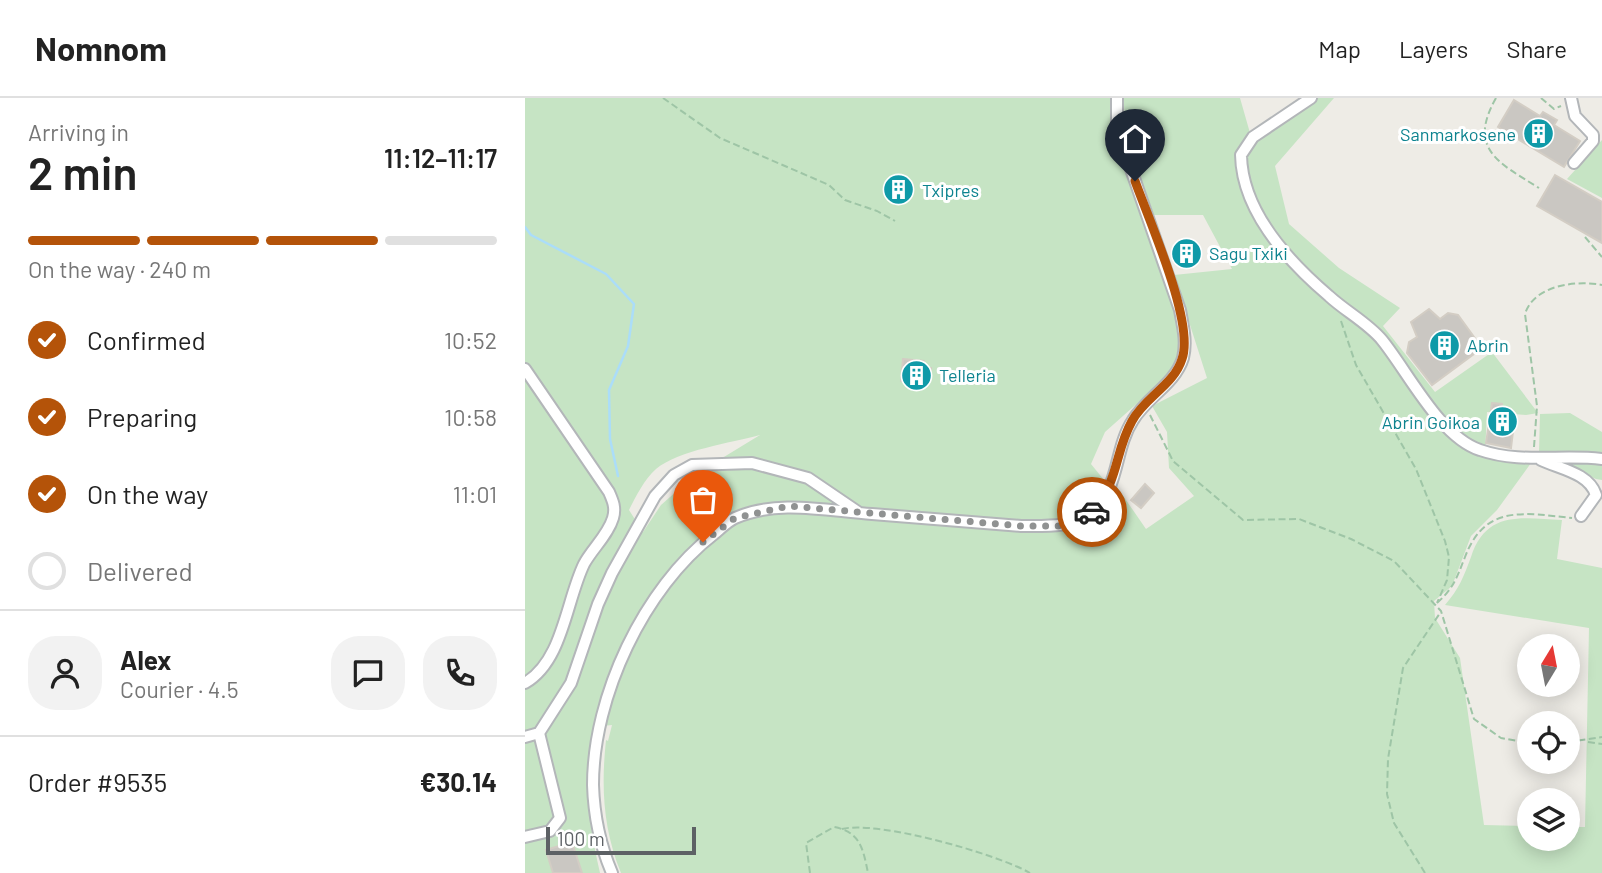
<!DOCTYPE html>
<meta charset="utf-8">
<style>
:root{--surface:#fff;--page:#f2f2f2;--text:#222;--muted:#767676;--line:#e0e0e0;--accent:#b45309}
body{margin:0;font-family:Barlow,sans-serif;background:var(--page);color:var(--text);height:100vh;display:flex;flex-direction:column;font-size:26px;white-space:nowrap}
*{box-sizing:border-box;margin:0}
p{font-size:23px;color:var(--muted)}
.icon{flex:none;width:38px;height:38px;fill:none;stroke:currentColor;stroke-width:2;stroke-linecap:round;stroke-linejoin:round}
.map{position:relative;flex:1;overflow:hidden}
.side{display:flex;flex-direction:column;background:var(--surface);width:525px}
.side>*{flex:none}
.needle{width:46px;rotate:10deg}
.fabs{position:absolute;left:992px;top:536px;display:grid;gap:14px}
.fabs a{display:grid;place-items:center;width:63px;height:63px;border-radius:50%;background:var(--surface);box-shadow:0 4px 18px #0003;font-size:35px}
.scale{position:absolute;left:21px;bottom:18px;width:150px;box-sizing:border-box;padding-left:7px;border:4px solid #5d6165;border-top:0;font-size:19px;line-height:24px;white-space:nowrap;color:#5d6165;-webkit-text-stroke:5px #fff;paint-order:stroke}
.pin{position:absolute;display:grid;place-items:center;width:60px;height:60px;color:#fff;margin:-72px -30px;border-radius:50% 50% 50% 0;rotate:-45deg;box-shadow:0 0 7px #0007}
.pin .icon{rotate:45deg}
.courier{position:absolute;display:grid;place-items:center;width:70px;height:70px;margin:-35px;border:5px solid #b45309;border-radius:50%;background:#fff;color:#222;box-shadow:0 2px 9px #0007}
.summary em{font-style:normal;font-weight:600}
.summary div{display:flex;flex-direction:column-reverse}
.summary{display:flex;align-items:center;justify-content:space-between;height:119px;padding:0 28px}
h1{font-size:46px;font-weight:600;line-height:52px}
.bar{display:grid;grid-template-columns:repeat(4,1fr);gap:10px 7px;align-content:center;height:84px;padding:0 28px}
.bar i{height:9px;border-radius:5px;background:var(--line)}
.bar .selected{background:var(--accent)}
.bar p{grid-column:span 4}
.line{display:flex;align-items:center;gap:18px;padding:0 28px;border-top:2px solid var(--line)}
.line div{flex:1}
.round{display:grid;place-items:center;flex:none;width:74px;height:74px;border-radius:28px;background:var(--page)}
ol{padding:0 28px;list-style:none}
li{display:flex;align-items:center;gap:21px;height:77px}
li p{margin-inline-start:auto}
li .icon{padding:7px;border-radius:50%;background:var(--accent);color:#fff;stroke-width:4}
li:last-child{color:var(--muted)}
li i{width:38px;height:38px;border:4px solid var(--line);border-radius:50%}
header{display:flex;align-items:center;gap:42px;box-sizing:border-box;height:98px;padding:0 35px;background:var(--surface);border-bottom:2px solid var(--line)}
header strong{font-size:33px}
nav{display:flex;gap:38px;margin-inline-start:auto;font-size:24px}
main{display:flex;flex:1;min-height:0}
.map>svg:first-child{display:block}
.green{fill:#c6e4c4;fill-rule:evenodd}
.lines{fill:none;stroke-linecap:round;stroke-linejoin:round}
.stream{stroke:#abddf9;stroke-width:2.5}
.building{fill:#cac7c2;stroke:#d3cdc4;stroke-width:2}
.minor-casing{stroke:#b3b6b9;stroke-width:14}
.path{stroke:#9ec5a6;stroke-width:2;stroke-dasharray:7 3.5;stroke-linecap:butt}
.minor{stroke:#fff;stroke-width:10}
.done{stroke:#909292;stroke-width:7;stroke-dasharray:0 12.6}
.route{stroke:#b45309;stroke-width:9}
.labels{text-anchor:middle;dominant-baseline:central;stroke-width:6;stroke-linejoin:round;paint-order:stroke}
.culture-label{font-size:18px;fill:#0d838f;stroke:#fff;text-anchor:start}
</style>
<header>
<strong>Nomnom</strong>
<nav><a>Map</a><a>Layers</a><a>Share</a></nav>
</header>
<main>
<section class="side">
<div class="summary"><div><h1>2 min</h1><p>Arriving in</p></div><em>11:12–11:17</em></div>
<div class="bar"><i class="selected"></i><i class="selected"></i><i class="selected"></i><i></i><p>On the way · 240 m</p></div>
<ol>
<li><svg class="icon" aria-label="check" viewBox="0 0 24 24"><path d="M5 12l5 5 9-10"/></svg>Confirmed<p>10:52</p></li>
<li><svg class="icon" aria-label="check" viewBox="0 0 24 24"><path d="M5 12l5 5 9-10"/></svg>Preparing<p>10:58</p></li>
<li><svg class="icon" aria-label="check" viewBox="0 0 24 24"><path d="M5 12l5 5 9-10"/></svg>On the way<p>11:01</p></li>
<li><i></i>Delivered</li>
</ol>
<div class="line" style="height:126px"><a class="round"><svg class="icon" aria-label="person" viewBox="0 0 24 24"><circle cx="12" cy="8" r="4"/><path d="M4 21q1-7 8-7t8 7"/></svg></a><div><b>Alex</b><p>Courier · 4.5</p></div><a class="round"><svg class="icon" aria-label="chat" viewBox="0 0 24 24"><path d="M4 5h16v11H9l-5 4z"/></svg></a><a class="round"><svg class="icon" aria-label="phone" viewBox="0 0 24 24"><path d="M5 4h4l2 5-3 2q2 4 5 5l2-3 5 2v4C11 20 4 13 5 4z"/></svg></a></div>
<div class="line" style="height:91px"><div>Order #9535</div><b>€30.14</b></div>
</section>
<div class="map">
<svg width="1077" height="775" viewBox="0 0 1077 775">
<rect width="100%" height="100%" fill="#eeece6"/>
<path class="green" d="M0 0H585V15L595 55 654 224 656 249 644 277 580 334 566 366 579 382 559 407 532 415 543 429 569 420 592 389 621 431 669 398 644 370 642 334 627 308 682 280 649 177 707 171 678 117H629L603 44 598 0H715L725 35 778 0H809L750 68 764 126 814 170 875 210 858 228 910 294 967 254 1013 315 1001 317 962 314 960 356 1006 365 972 412 946 438 927 488 909 503 910 520 935 560 959 727 1004 728V740H1043V729H1060L1064 530 920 507C934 491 939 478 946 459 961 412 997 420 1037 422L1032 461 1077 470V775H96C78 731 76 689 81 642L83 643 87 627 68 629C58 682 63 723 75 775H0ZM235 337 171 376 136 407 118 434 104 412C111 398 119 382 131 371 154 352 206 345 235 337Z
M1077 42V100L1042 81Z
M1045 315 1077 334V357L1014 355 1015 316Z
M1030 363 1077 364V382L1071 381Z"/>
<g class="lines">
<path class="stream" d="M0 129 6 137 81 176 109 206 103 248 84 292 85 341 93 378"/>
</g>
<path class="building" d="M989 2 1015 18 1018 14 1032 22 1029 27 1055 43 1039 69 973 29Z
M1030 77 1077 104V145L1012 108Z
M378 79 388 95 370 106 360 89Z
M668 147 671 160 654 164 650 151Z
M904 211 915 221 923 215 933 217 957 250 907 287 882 255 884 244 892 239 886 224Z
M378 261 399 263V270H406L404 284 376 283Z
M967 305 977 306 976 316 990 317 986 350 961 345Z
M620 386 629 395 616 410 606 402Z
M165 401 173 408 164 419 155 412Z
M47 744 57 775H28L21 752Z"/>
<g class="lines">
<defs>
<path id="minor" d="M786 0 728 39 716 57C717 113 764 164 804 198 820 213 843 225 857 242 883 274 915 339 955 352 995 366 1037 356 1077 361
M1046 0 1050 18 1068 37V43L1049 65
M0 271 84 394C88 403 91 410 88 420 83 437 67 451 59 466 41 503 38 563 0 585
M1016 362C1035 371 1064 375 1071 397L1056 418
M0 639 14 635 46 585 73 506 87 475 130 398 149 377 167 367 227 365 283 380 333 414
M0 739 25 733 35 720 14 635
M87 775C75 747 69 718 68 687 68 598 119 490 189 436 195 431 203 423 210 420 253 401 302 413 347 416 396 420 446 424 496 428 518 428 550 430 568 414 595 389 589 351 608 322 622 299 650 286 658 260 662 243 658 229 655 212L592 31V0"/>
</defs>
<use href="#minor" class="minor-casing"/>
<path class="path" d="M138 0 195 40 304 87 320 102 352 113 370 123
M971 0C942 51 974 65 1014 90
M1016 0 1029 11 1036 8
M1060 139 1077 159
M816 223 831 267 891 371 920 443 924 459 922 482 912 505
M625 317 648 363 718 422 774 421 826 441 869 463 916 513 949 621 976 640 1004 645
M1009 349 1012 308 1000 216C1009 187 1051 182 1077 187
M912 505C929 490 932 479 940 459 960 406 999 415 1047 420
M1043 644 1077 639
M1063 644 1077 646
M317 731C353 722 472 756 505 775
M285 775 281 745 309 729C335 734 338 750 343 775
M900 775 869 725 862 696 863 661 878 570 915 515"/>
<use href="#minor" class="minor"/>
</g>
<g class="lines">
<path class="done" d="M178 444 210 420 264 408 496 428H534L567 414"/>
<path class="route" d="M567 414C595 382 589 355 607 323 620 299 649 287 657 261 670 225 624 122 610 83"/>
</g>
<defs>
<symbol id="building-disc" viewBox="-11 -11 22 22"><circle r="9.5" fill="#0f9aa8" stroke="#fff"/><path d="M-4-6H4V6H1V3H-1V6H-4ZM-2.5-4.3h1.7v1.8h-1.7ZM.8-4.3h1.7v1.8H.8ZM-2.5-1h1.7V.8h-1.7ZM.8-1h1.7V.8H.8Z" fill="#fff"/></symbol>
</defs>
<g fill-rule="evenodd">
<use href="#building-disc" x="996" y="18" width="35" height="35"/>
<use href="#building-disc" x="356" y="74" width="35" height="35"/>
<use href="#building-disc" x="644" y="138" width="35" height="35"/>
<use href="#building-disc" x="902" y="230" width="35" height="35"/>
<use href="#building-disc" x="374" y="260" width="35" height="35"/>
<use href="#building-disc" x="960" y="306" width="35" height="35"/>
</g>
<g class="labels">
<g class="culture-label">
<text x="991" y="36" text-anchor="end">Sanmarkosene</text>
<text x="397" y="92">Txipres</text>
<text x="684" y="155">Sagu Txiki</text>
<text x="942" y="247">Abrin</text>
<text x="414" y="277">Telleria</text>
<text x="955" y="324" text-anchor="end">Abrin Goikoa</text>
</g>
</g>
</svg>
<div class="fabs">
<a><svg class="needle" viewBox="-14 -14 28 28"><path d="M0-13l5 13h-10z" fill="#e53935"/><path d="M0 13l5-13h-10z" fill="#767676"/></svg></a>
<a><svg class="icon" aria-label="locate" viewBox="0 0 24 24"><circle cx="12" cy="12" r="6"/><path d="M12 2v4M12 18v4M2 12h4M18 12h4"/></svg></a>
<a><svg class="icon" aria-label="layers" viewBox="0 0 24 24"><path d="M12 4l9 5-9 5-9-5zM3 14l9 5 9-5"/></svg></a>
</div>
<div class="scale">100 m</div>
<div class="pin" style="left:178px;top:444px;background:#ea580c"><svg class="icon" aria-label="bag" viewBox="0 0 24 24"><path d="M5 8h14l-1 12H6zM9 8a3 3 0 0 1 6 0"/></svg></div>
<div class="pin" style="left:610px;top:83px;background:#1f2937"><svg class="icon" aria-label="home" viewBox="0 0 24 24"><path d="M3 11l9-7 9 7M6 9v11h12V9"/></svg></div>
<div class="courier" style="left:567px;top:414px"><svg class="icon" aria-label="car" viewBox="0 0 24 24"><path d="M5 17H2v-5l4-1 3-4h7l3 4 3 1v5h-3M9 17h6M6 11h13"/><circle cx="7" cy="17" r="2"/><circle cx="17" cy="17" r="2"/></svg></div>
</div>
</main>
